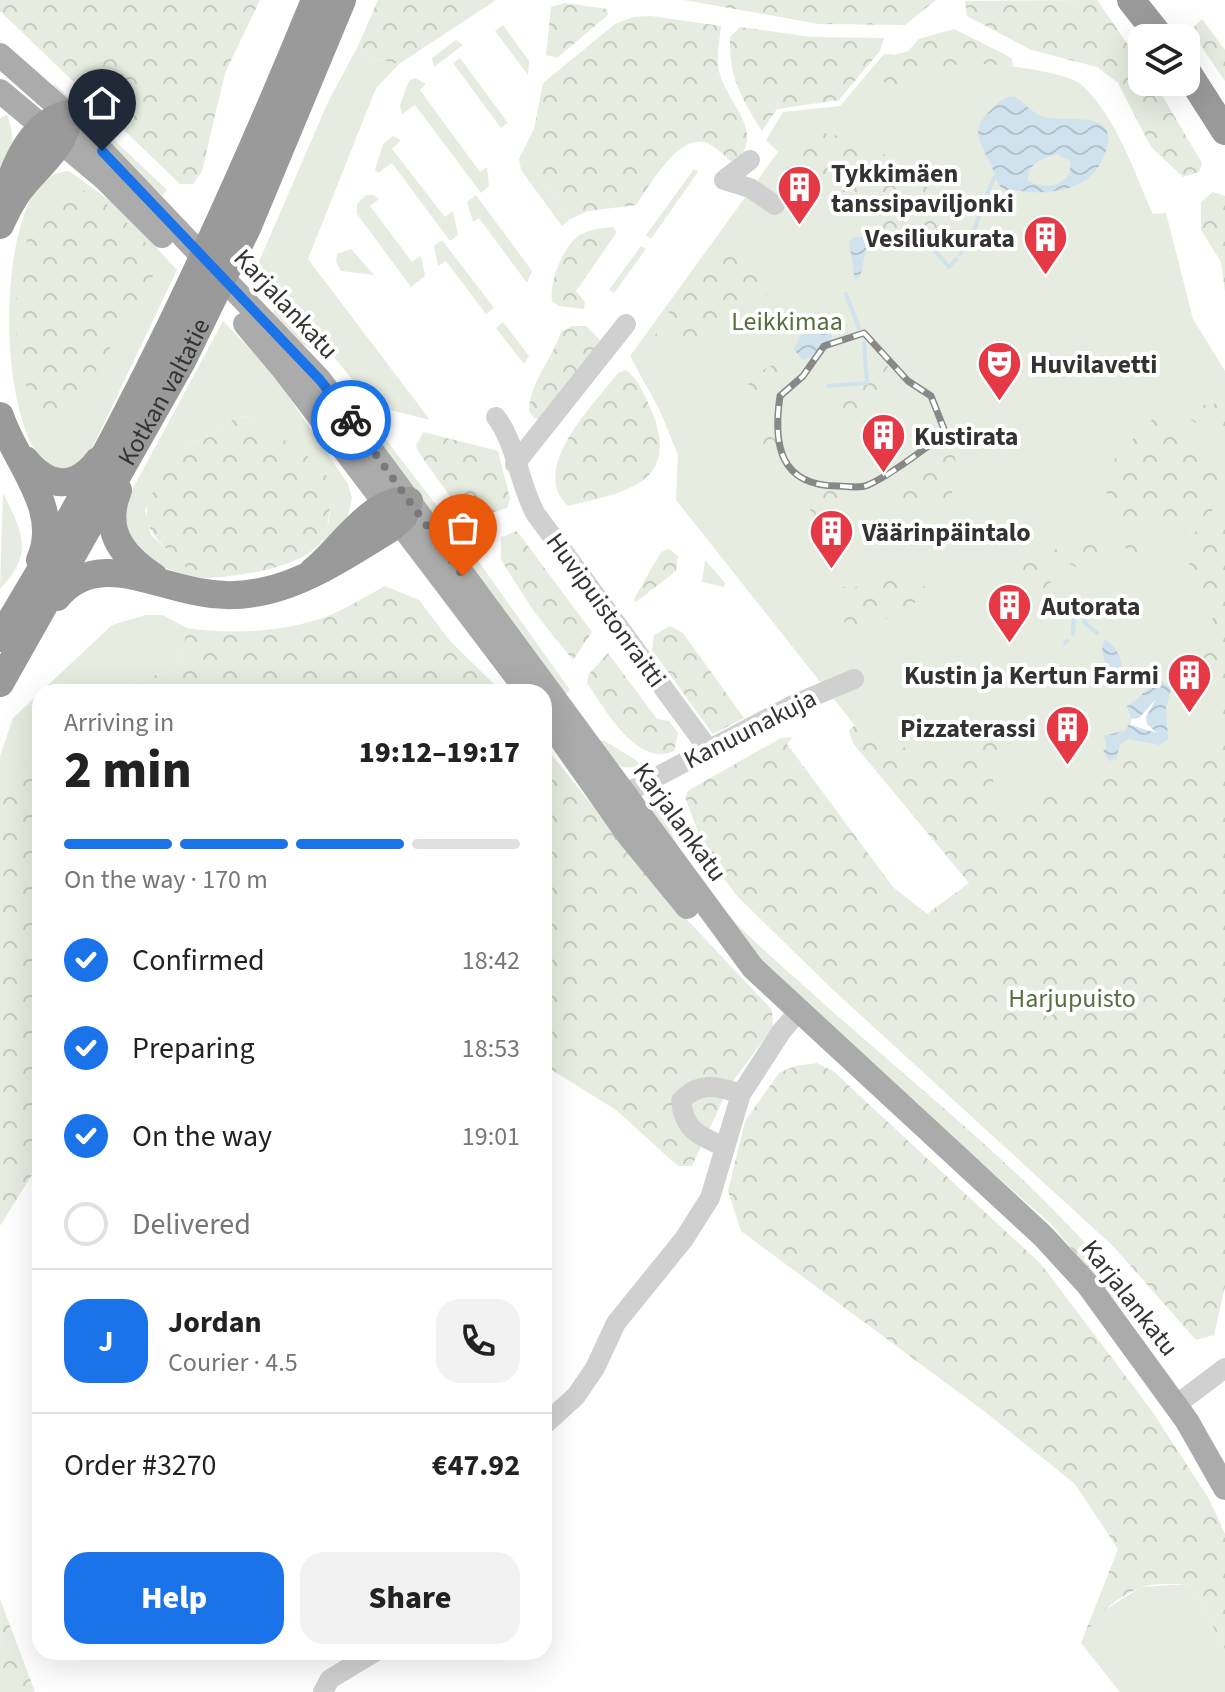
<!DOCTYPE html>
<meta charset="utf-8">
<style>
:root{--surface:#fff;--page:#f2f2f2;--text:#222;--muted:#767676;--line:#e0e0e0;--accent:#1a73e8}
body{margin:0;font-family:"Source Sans 3",sans-serif;background:var(--page);color:var(--text);height:100vh;display:flex;flex-direction:column;font-size:30px;white-space:nowrap}
*{box-sizing:border-box;margin:0}
p{font-size:26px;color:var(--muted)}
.icon{flex:none;width:44px;height:44px;fill:none;stroke:currentColor;stroke-width:2;stroke-linecap:round;stroke-linejoin:round}
.map{position:relative;flex:1;overflow:hidden}
.side{position:absolute;left:32px;top:684px;width:520px;height:976px;display:flex;flex-direction:column;background:var(--surface);border-radius:24px;box-shadow:0 8px 32px #0002}
.side>*{flex:none}
.buttons{position:absolute;left:1128px;top:24px;display:grid;gap:16px}
.buttons a{display:grid;place-items:center;width:72px;height:72px;border-radius:16px;background:var(--surface);box-shadow:0 8px 32px #0002;font-size:40px}
.pin{position:absolute;display:grid;place-items:center;width:68px;height:68px;color:#fff;margin:-82px -34px;border-radius:50% 50% 50% 0;rotate:-45deg;box-shadow:0 0 8px #0007}
.pin .icon{rotate:45deg}
.courier{position:absolute;display:grid;place-items:center;width:80px;height:80px;margin:-40px;border:6px solid #1a73e8;border-radius:50%;background:#fff;color:#222;box-shadow:0 2px 10px #0007}
.head em{font-style:normal;font-weight:800}
.head div{display:flex;flex-direction:column-reverse}
.head{display:flex;align-items:center;justify-content:space-between;height:136px;padding:0 32px}
h1{font-size:52px;font-weight:800;line-height:60px}
.bar{display:grid;grid-template-columns:repeat(4,1fr);gap:12px 8px;align-content:center;height:96px;padding:0 32px}
.bar i{height:10px;border-radius:6px;background:var(--line)}
.bar .active{background:var(--accent)}
.bar p{grid-column:span 4}
.line{display:flex;align-items:center;gap:20px;padding:0 32px;border-top:2px solid var(--line)}
.line div{flex:1}
.round{display:grid;place-items:center;flex:none;width:84px;height:84px;border-radius:24px;background:var(--page)}
ol{padding:0 32px;list-style:none}
li{display:flex;align-items:center;gap:24px;height:88px}
li p{margin-inline-start:auto}
li .icon{padding:8px;border-radius:50%;background:var(--accent);color:#fff;stroke-width:4}
li:last-child{color:var(--muted)}
li i{width:44px;height:44px;border:4px solid var(--line);border-radius:50%}
.action{display:flex;gap:16px;margin-top:auto;padding:16px 32px}
.action a{flex:1;height:92px;border-radius:24px;background:var(--accent);color:#fff;font-size:32px;font-weight:800;line-height:92px;text-align:center}
.action a+a{background:var(--page);color:var(--text)}
.map>svg:first-child{display:block}
.green{fill:#e6ecdf}
.forest{fill:url(#forest-crowns)}
.water{fill:url(#water-waves);fill-rule:evenodd}
.pier{fill:#fff}
.lines{fill:none;stroke-linecap:round;stroke-linejoin:round}
.stream{stroke:#cfe2ee;stroke-width:4}
.minor{stroke:#d0d0d0;stroke-width:20}
.major{stroke:#ababab;stroke-width:24}
.highway{stroke:#9a9a9a;stroke-width:28}
.rail-casing{stroke:#888;stroke-width:7}
.rail{stroke:#fff;stroke-width:4;stroke-dasharray:12;stroke-linecap:butt}
.done{stroke:#7a7a7a;stroke-width:8;stroke-dasharray:0 14.4}
.route{stroke:#1a73e8;stroke-width:10}
.labels{text-anchor:middle;dominant-baseline:central;stroke-width:8;stroke-linejoin:round;paint-order:stroke}
.poi-label{font-size:26px;font-weight:bold;fill:#333;stroke:#fff;text-anchor:start}
.street-label{font-size:26px;fill:#333;stroke:#fff}
.park-label{font-size:26px;fill:#56703f;stroke:#fff}
</style>
<div class="map">
<svg width="1225" height="1692" viewBox="0 0 1225 1692">
<defs>
<pattern id="forest-crowns" width="20" height="18" patternUnits="userSpaceOnUse" patternTransform="scale(2)"><rect width="20" height="18" fill="#e6ecdf"/><path d="M2 6a3 3 0 1 1 6 0M12 15a3 3 0 1 1 6 0" fill="none" stroke="#c6cbc0"/></pattern>
<pattern id="water-waves" width="16" height="10" patternUnits="userSpaceOnUse" patternTransform="scale(2)"><rect width="16" height="10" fill="#cfe2ee"/><path d="M0 5q4-4 8 0t8 0" fill="none" stroke="#b2c2cd"/></pattern>
</defs>
<rect width="100%" height="100%" fill="#fff"/>
<path class="green" d="M503 25 529 61 528 75 495 31Z
M456 40 463 45 434 67 432 58Z
M359 44 366 57 399 64 376 88 308 259 430 420 374 406 258 264 328 102Z
M884 54C919 57 1062 65 1083 86 1118 120 1133 170 1153 214L1166 213 1193 319 1225 371V755L987 892 676 500 678 455 660 411 630 356 778 152 766 140 783 112 840 106Z
M460 58 508 123 501 128 453 63Z
M415 78 426 84 420 90 480 172 487 167 489 186 481 193 415 105 402 114 400 105 409 81Z
M55 84 167 190 162 196 50 89Z
M7 115C15 136 14 152 0 169V118Z
M534 129 543 181 570 219 562 226 521 170 519 159Z
M393 136 401 140 392 149 445 217 453 211 458 235 450 241 392 163 378 173 375 170 383 144Z
M694 169 698 172 651 239 646 235Z
M69 171 120 208 177 270 86 461 68 471C59 468 46 466 40 459 0 402 0 250 34 193 45 180 52 172 69 171Z
M366 195H374L379 199 370 206 412 262 421 256 425 276 411 287 357 214V204Z
M476 195 532 271 527 283 479 218 473 222 467 202Z
M442 240 494 308 486 314 446 261 438 266 434 246Z
M641 246 646 249 614 293 609 290Z
M351 249 374 275 341 271 336 262 337 254Z
M277 306 319 354 294 339 272 313Z
M223 321 271 371 348 484 352 498 347 520 322 542C352 473 295 449 246 416L236 417 212 436 180 447 145 510 151 535 198 578C175 572 137 561 127 537 123 528 124 515 124 505Z
M503 322 529 356 524 364 496 328Z
M341 381 456 531 450 537 361 419Z
M3 493C23 533 34 554 0 589Z
M464 541 570 690 565 694 455 547Z
M705 560 725 583 724 587 702 582Z
M146 615H162L187 628 179 669 140 679 121 692H40V752L0 803V756L13 718 112 625Z
M603 740 636 760 640 765C619 774 610 758 597 743Z
M657 791C663 804 665 819 671 832 702 902 769 954 824 1004L814 1016 756 960 648 805Z
M1190 1584 1225 1649V1692H1120L1081 1643 1090 1624 1102 1612 1141 1587Z"/>
<path class="forest" d="M0 0H260L225 73 202 171 193 184H180L0 11Z
M378 0H496L399 64 366 57 359 44Z
M684 0H936L905 25 819 24Z
M1097 0 1142 65V82H1154L1202 163 1199 172 1183 177 1151 147 1118 83 1097 67 1031 50 967 16 965 1Z
M565 3 607 9 608 15 557 58 546 55 551 7Z
M651 16 721 26C720 38 717 52 718 64 721 103 770 127 734 164 726 158 718 148 709 144 681 129 649 187 636 205L588 211 570 219 543 181 539 167 534 129 543 83 615 24 633 17Z
M1202 19 1225 50V81L1199 43 1194 27Z
M740 27 812 37 884 38 880 51 839 100 777 109 762 131C741 97 729 78 730 37Z
M954 29 1006 55 1012 59 1013 66 962 63 944 68 896 95 888 91 878 67 885 58 908 51 919 39Z
M812 132C851 133 914 163 934 198 939 206 941 218 943 228L940 232 921 235 887 228C876 234 870 239 858 232 853 204 848 192 823 178L788 186 779 182 778 174 794 158 800 140Z
M75 188C107 195 133 231 156 253L159 266 75 406 50 420C0 394 2 198 75 188Z
M1213 192 1225 196V292L1221 262 1201 230V202Z
M613 227 617 232 576 291 585 302 584 309 559 306 552 301C549 283 562 249 577 237 586 230 601 228 613 227Z
M711 254 734 255 768 284V293L705 343 662 344 655 337 657 329Z
M572 326H586L601 341 539 419 534 418 529 411C530 381 552 360 561 332Z
M882 360 893 373C886 407 865 398 888 439L884 445C865 449 831 419 827 401L831 395 862 387 867 370Z
M777 363H793L799 374 778 387 772 401 750 404 745 395 752 375Z
M626 370C639 379 648 402 654 417 679 487 618 493 568 506 527 469 596 402 618 373Z
M1225 390V452L1211 434 1180 412C1188 401 1196 402 1209 406L1221 401Z
M1157 414C1189 430 1225 452 1220 497 1214 512 1205 520 1189 524 1166 529 1138 524 1114 525L1102 472Z
M246 416C267 430 319 457 328 479 332 488 330 500 330 509 328 520 328 530 323 539 306 569 230 578 198 578 133 520 133 521 180 447L212 436 236 417Z
M776 428 785 445 783 453 770 452 760 443 761 435Z
M423 432 498 451 510 498 507 508 473 519 464 516 419 453 416 446Z
M947 443C962 455 956 490 947 505L918 508 897 497 893 487C912 466 919 454 947 443Z
M816 488H847L841 531H827L828 518 813 515 810 510Z
M1225 511V719L1216 688 1181 660 1198 661 1216 631 1206 596 1177 541 1131 563 1124 544 1127 538C1157 529 1205 545 1225 511Z
M517 531 592 632 573 660 535 613 501 560V537Z
M1096 539 1109 544V557L1083 582 1080 570 1069 563 1050 572 1051 591 1045 600 1019 594 1009 567 1022 558Z
M669 549 678 556 676 571 636 602 634 599 661 552Z
M891 568 914 572 916 585 927 587 926 596 870 628 845 623 843 618 849 606 846 598 834 597 829 587H856L869 572Z
M385 586 419 600 450 641 502 692H121L140 679 179 669 187 628C232 635 292 632 335 613 352 605 368 595 385 586Z
M670 626 683 633 744 718 713 734 652 650 654 635Z
M608 653 657 719 669 721 678 733 674 751C637 768 605 709 587 683L589 674Z
M1002 712H1013L1029 723 1031 738 1015 754 1000 762C988 776 993 790 1003 804 1029 817 1039 797 1061 787L1080 794 1102 785 1106 770C1118 766 1129 754 1141 753 1151 752 1157 758 1166 760 1183 763 1194 761 1209 753V742L1225 728V1287L1214 1335 1196 1340 1113 1246 831 988 737 896 707 856 685 797 689 790 781 738 793 737 787 744 893 887 927 914 969 883 852 742 849 730 863 719C876 723 879 728 881 740L892 748C906 745 908 749 921 754 961 771 978 737 1002 712Z
M544 745 663 894 772 1010 773 1027 730 1085 692 1166H678L616 1110 544 1065Z
M40 752V1162L0 1226V803Z
M824 1004C943 1110 1078 1212 1167 1347L1159 1351 1151 1344 1050 1223 814 1016Z
M817 1063 833 1071 1041 1264 1152 1411 1209 1499 1225 1534V1649L1190 1584C1175 1585 1153 1582 1140 1588 1114 1598 1092 1619 1081 1643L1118 1549 1075 1484 984 1411 741 1231 728 1191 745 1121 779 1073 795 1066Z
M0 1599 35 1692H0Z"/>
<path class="water" d="M1014 96C1025 103 1031 113 1044 117 1066 123 1125 107 1104 156 1090 191 1052 195 1020 191 1014 191 1007 192 1002 188 996 184 997 177 994 172 986 150 966 133 989 112 997 104 1003 97 1014 96ZM1057 154 1070 161C1074 185 1046 191 1028 181 1027 164 1042 158 1057 154Z
M885 235 882 244 866 249 861 273 855 281 849 241 855 237Z
M825 322 832 329 831 347 822 355 802 360 794 349 800 336Z
M1105 639C1117 648 1122 657 1122 672L1117 676C1106 665 1098 654 1105 639Z
M1162 681 1171 689 1166 709 1168 739 1160 745 1128 739 1120 745 1116 759 1109 761 1103 751 1107 748 1104 736 1126 730 1131 719 1127 706C1141 699 1149 683 1162 681Z"/>
<path class="pier" d="M1156 699 1146 717 1147 724 1157 733 1130 725 1131 719 1139 718Z"/>
<g class="lines">
<path class="stream" d="M909 238 929 244 949 267 956 259
M960 254C975 238 983 199 995 177
M846 294 859 328
M828 386 867 383 864 343
M1073 634 1074 612 1081 608 1086 613 1084 622 1097 633
M1065 643 1067 641"/>
<path class="minor" d="M724 180 750 188 775 205
M724 180 750 160
M496 417C516 443 519 483 535 513L709 750
M515 464 626 324
M613 800 795 704 854 679
M723 1146C698 1136 684 1129 681 1101 699 1081 718 1086 741 1094
M1176 1405 1225 1368
M544 1425 576 1396 595 1368 616 1323 684 1239 710 1198 741 1094 781 1032 798 1012
M323 1692 330 1679 375 1652"/>
<path class="major" d="M0 55 67 114 320 380 753 968 1043 1236 1088 1285 1187 1421 1225 1488
M0 91 104 178 162 236
M245 324 283 369 528 692
M544 715 629 836 687 907"/>
<g class="highway">
<path d="M1131 0 1161 38"/>
<path d="M1186 70 1225 131"/>
<path d="M0 211C11 176 26 125 67 114 72 142 32 171 18 192 11 202 5 214 0 225"/>
<path d="M0 416C15 462 63 509 40 560"/>
<path d="M25 460C48 488 75 491 98 461"/>
<path d="M118 490C102 530 121 555 154 577"/>
<path d="M57 597C95 551 151 584 199 592 218 596 240 596 260 592 305 584 352 552 391 528L404 516 409 501C372 497 340 550 313 571"/>
<path d="M0 638C125 436 225 220 315 0"/>
<path id="s1" d="M0 683 182 361 247 228 342 0"/>
</g>
<defs>
<path id="rail" d="M864 333 908 381 931 396 944 429 940 438C917 453 893 474 868 485 859 489 847 486 838 486 779 486 773 444 780 396L803 376 824 346Z"/>
</defs>
<use href="#rail" class="rail-casing"/>
<use href="#rail" class="rail"/>
</g>
<g class="lines">
<path class="done" d="M351 420 463 576"/>
<path class="route" d="M102 151 320 380 351 420"/>
</g>
<defs>
<symbol id="building-pin" viewBox="-11 -11 22 30"><path d="M0 17L-7.5 6A9.5 9.5 0 1 1 7.5 6Z" fill="#e63946" stroke="#fff"/><path d="M-4-6H4V6H1V3H-1V6H-4ZM-2.5-4.3h1.7v1.8h-1.7ZM.8-4.3h1.7v1.8H.8ZM-2.5-1h1.7V.8h-1.7ZM.8-1h1.7V.8H.8Z" fill="#fff"/></symbol>
<symbol id="theatre-pin" viewBox="-11 -11 22 30"><path d="M0 17L-7.5 6A9.5 9.5 0 1 1 7.5 6Z" fill="#e63946" stroke="#fff"/><path d="M-5-5.5Q0-4 5-5.5V0Q5 5 0 6Q-5 5-5 0ZM-3.3-2.5H-1v1.5H-3.3ZM1-2.5H3.3v1.5H1ZM-2.8 1Q0 5.5 2.8 1Z" fill="#fff"/></symbol>
</defs>
<g fill-rule="evenodd">
<use href="#building-pin" x="774" y="162" width="51" height="69"/>
<use href="#building-pin" x="1020" y="212" width="51" height="69"/>
<use href="#theatre-pin" x="974" y="338" width="51" height="69"/>
<use href="#building-pin" x="858" y="410" width="51" height="69"/>
<use href="#building-pin" x="806" y="506" width="51" height="69"/>
<use href="#building-pin" x="984" y="580" width="51" height="69"/>
<use href="#building-pin" x="1164" y="650" width="51" height="69"/>
<use href="#building-pin" x="1042" y="702" width="51" height="69"/>
</g>
<g class="labels">
<g class="poi-label">
<text x="831" y="173">Tykkimäen<tspan x="831" dy="30">tanssipaviljonki</tspan></text>
<text x="1015" y="238" text-anchor="end">Vesiliukurata</text>
<text x="1030" y="364">Huvilavetti</text>
<text x="914" y="436">Kustirata</text>
<text x="862" y="532">Väärinpäintalo</text>
<text x="1041" y="606">Autorata</text>
<text x="1159" y="675" text-anchor="end">Kustin ja Kertun Farmi</text>
<text x="1036" y="728" text-anchor="end">Pizzaterassi</text>
</g>
<g class="street-label">
<text transform="translate(286 304) rotate(47)">Karjalankatu</text>
<text stroke="none"><textPath href="#s1" startOffset="334">Kotkan valtatie</textPath></text>
<text transform="translate(606 610) rotate(54)">Huvipuistonraitti</text>
<text transform="translate(750 729) rotate(-27)">Kanuunakuja</text>
<text transform="translate(680 822) rotate(54)">Karjalankatu</text>
<text transform="translate(1130 1298) rotate(52)">Karjalankatu</text>
</g>
<g class="park-label">
<text x="787" y="321">Leikkimaa</text>
<text x="1072" y="998">Harjupuisto</text>
</g>
</g>
</svg>
<div class="buttons">
<a><svg class="icon" aria-label="layers" viewBox="0 0 24 24"><path d="M12 4l9 5-9 5-9-5zM3 14l9 5 9-5"/></svg></a>
</div>
<div class="pin" style="left:463px;top:576px;background:#ea580c"><svg class="icon" aria-label="bag" viewBox="0 0 24 24"><path d="M5 8h14l-1 12H6zM9 8a3 3 0 0 1 6 0"/></svg></div>
<div class="pin" style="left:102px;top:151px;background:#1f2937"><svg class="icon" aria-label="home" viewBox="0 0 24 24"><path d="M3 11l9-7 9 7M6 9v11h12V9"/></svg></div>
<div class="courier" style="left:351px;top:420px"><svg class="icon" aria-label="bike" viewBox="0 0 24 24"><circle cx="6" cy="16" r="4"/><circle cx="18" cy="16" r="4"/><path d="M6 16l4-8h5l3 8M10 8l3 8H6M13 5h3"/></svg></div>
<section class="side">
<div class="head"><div><h1>2 min</h1><p>Arriving in</p></div><em>19:12–19:17</em></div>
<div class="bar"><i class="active"></i><i class="active"></i><i class="active"></i><i></i><p>On the way · 170 m</p></div>
<ol>
<li><svg class="icon" aria-label="check" viewBox="0 0 24 24"><path d="M5 12l5 5 9-10"/></svg>Confirmed<p>18:42</p></li>
<li><svg class="icon" aria-label="check" viewBox="0 0 24 24"><path d="M5 12l5 5 9-10"/></svg>Preparing<p>18:53</p></li>
<li><svg class="icon" aria-label="check" viewBox="0 0 24 24"><path d="M5 12l5 5 9-10"/></svg>On the way<p>19:01</p></li>
<li><i></i>Delivered</li>
</ol>
<div class="line" style="height:144px"><b class="round" style="background:var(--accent);color:#fff">J</b><div><b>Jordan</b><p>Courier · 4.5</p></div><a class="round"><svg class="icon" aria-label="phone" viewBox="0 0 24 24"><path d="M5 4h4l2 5-3 2q2 4 5 5l2-3 5 2v4C11 20 4 13 5 4z"/></svg></a></div>
<div class="line" style="height:104px"><div>Order #3270</div><b>€47.92</b></div>
<div class="action"><a>Help</a><a>Share</a></div>
</section>
</div>
